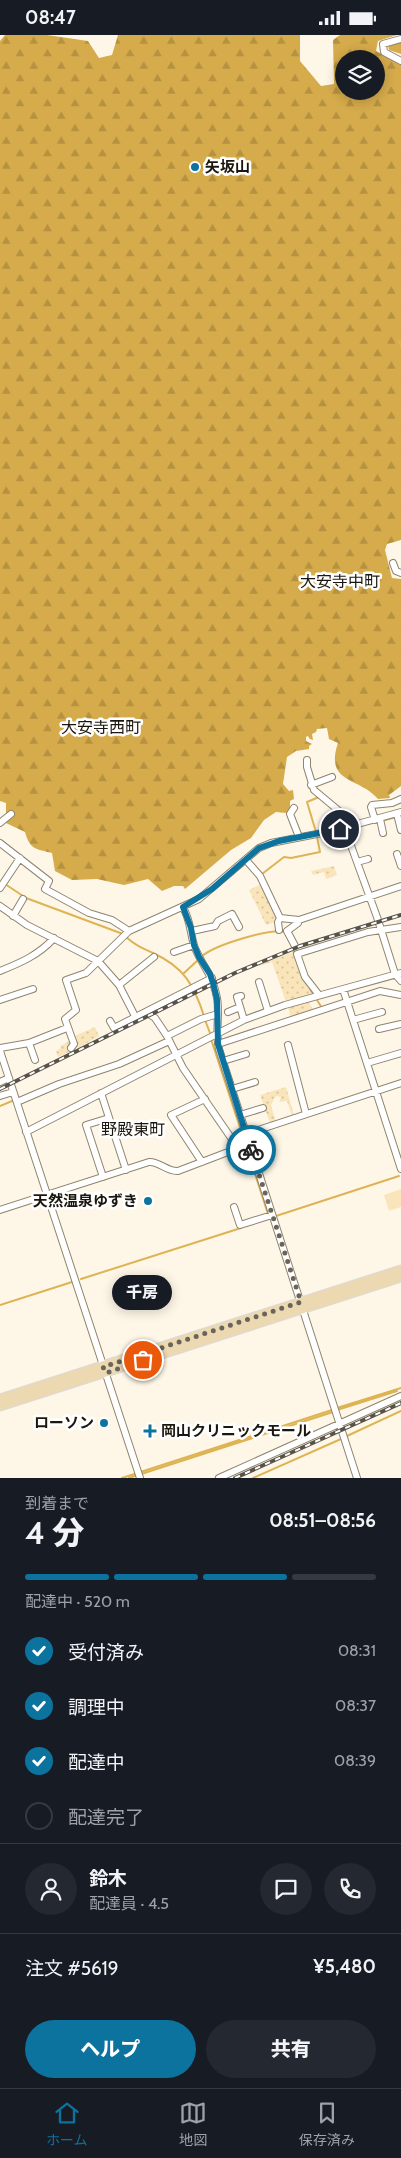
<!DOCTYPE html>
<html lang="ja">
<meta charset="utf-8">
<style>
:root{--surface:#171b24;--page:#242831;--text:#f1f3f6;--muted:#9ea1a6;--line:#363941;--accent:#0c739f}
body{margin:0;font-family:Cabin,"Noto Sans JP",sans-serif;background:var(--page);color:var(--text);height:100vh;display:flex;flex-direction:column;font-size:19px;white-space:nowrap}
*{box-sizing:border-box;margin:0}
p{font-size:16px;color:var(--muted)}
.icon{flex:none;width:28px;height:28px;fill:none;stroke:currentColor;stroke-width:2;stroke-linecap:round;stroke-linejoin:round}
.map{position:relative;height:1443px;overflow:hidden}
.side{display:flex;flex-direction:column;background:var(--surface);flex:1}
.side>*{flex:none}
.buttons{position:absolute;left:335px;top:15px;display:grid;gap:10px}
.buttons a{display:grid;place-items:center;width:50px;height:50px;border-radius:50%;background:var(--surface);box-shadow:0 2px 12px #0003;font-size:25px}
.pin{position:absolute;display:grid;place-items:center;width:42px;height:42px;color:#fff;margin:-21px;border:2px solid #fff;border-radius:50%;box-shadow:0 1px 5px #0007}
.courier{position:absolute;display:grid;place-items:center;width:50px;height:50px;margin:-25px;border:4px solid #0c739f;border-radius:50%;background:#fff;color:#222;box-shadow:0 1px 6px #0007}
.bubble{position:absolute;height:35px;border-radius:18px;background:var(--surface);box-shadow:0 2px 12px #0003;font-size:16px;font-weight:800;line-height:35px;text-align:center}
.headline em{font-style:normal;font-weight:800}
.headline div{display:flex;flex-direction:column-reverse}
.headline{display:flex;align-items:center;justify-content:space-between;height:85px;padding:0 25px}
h1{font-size:32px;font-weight:800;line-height:38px}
.bar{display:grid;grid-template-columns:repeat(4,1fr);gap:8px 5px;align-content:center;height:60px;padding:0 25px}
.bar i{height:6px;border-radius:4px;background:var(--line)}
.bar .selected{background:var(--accent)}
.bar p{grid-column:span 4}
.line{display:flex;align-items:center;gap:12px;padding:0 25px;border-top:1px solid var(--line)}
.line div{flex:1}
.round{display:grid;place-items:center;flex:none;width:52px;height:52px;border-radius:26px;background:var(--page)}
ol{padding:0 25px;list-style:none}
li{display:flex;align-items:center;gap:15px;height:55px}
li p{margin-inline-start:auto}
li .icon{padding:5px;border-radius:50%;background:var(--accent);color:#fff;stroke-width:4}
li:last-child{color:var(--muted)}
li i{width:28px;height:28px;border:2px solid var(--line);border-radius:50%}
.cta{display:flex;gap:10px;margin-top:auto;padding:10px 25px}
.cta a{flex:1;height:58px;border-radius:30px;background:var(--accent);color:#fff;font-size:20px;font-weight:800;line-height:58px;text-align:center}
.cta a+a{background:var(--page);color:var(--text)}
.status{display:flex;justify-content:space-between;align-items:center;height:35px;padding:0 25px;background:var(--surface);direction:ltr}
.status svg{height:14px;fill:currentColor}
.tab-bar{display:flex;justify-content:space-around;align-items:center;height:70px;border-top:1px solid var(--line);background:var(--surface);font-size:14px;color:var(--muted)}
.tab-bar a{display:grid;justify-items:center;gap:2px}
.tab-bar .selected{color:var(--accent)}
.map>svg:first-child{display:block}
.grass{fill:url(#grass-dots)}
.forest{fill:url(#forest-firs);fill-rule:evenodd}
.garden{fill:#fae5bb}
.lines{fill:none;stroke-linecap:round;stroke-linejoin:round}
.stream{stroke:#deb354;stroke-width:2}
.minor-casing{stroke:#8f846e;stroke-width:8}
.major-casing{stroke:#dbdad8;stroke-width:11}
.minor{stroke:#fff;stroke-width:6}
.major{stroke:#ecd9b2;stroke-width:9}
.rail-casing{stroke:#585349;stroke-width:4}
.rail{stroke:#fff;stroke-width:2;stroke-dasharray:5.5;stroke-linecap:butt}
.done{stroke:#6a655a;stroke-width:5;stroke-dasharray:0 9}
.route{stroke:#0c739f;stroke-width:6}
.poi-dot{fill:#0c739f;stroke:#fff;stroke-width:2}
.labels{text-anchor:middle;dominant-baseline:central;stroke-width:5;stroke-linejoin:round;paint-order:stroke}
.poi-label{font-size:15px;font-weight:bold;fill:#1b170e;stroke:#fff;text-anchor:start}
.neighbourhood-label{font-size:16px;fill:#1b170e;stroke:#fff}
</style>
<div class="status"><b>08:47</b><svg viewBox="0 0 49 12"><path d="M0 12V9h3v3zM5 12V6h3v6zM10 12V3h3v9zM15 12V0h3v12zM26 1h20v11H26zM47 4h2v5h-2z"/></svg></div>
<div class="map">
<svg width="401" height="1443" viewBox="0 0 401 1443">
<defs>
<pattern id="grass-dots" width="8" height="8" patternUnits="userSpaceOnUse" patternTransform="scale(1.25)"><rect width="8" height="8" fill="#fae5bb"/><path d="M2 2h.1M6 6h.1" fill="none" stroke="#d6c4a0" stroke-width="1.8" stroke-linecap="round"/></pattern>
<pattern id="forest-firs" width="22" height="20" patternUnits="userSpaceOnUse" patternTransform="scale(1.25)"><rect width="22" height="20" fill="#d5ab4b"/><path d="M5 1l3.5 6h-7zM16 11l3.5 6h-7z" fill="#b69240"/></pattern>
</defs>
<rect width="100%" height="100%" fill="#fef7e8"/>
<path class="grass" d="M334 831 337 840 326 844 324 837 313 840 311 836Z
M261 849 277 883 276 887 266 890 249 855Z
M293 917 303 943 313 960 286 967 272 927 259 931V930Z
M309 967 314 977 291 984 288 972Z
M95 992 99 1001 78 1013 72 1002Z
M72 1005 71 1015 75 1013 76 1014 58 1022 56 1016 61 1013 60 1011Z
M286 1052 294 1080 292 1081 287 1066 279 1067 281 1062 276 1061 271 1070 276 1087 270 1088 260 1060Z"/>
<path class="forest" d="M5 0H47L88 6 99 23 112 20 118 0H300V26L321 51 334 49 333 5 340 0H397L378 6 376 16 401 30V505L387 509 385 515 392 543 401 544V751L389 760 390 763 378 764C360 742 324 749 338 708L329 704 327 693 317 694 316 697 312 699 313 705 310 704 308 701 306 702V706L312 709 309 711V714L296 716 287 722 283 749 289 756 293 755 294 764 290 766V775L287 778 276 777 264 785 251 803 231 815 185 854 183 851H174L162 856 148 844 124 850 97 844 72 845 55 836 52 818C36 814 30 815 25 797L6 788V768L0 766V6ZM344 24H376V56H344Z
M401 7V19L389 15 388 10Z"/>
<path class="garden" d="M401 1154V1172L389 1176 384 1160Z"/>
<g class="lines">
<path class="stream" d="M399 306 401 311
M381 786 396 782
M316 797 307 767 319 762
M262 839 284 822 291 823 320 817 317 802
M5 849 26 863 123 899
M126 902C135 910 142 913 153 918 184 932 194 950 204 981
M291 910 295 920
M201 922C214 910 270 893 286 897
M184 938 198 925
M310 954 322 973
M205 985 210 998
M211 1004 245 1108
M0 1071 12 1066
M241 1115 247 1114 268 1179
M276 1181 399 1141
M81 1244 241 1193
M0 1270 72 1247
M337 1373 401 1353
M337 1375 397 1356
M347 1401 401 1376
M122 1443 332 1375
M129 1443 333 1377
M253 1443 341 1404"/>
<defs>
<path id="minor" d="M401 4 383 9 384 17 401 26
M393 528 396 536 401 538
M307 725V732L314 755 338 775 377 882 395 939 401 946
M311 750 332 742
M294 773 290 779 299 802
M397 779 401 795
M380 784 383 798
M375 785 371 772 372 770 392 768 401 764
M0 788 11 779
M0 808 49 846 45 854 89 878 112 885 129 896
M397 819 401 831
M246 825 260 841 280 883 299 885 401 851
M357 827 368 824
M0 853 20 823
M0 871 27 890 98 926 119 950 136 983
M183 873C191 885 190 900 195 913 203 932 213 940 217 963 220 980 215 997 219 1014L357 1443
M13 881 23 864
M279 895 278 887 280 883
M192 896 215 891 218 886 232 879 239 892
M295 911 287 896 298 888 299 885
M174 917 194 910
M0 936C20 928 39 920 54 903
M259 947 268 976
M119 950 154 922
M343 954 401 1134
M319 960 305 942 297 919 368 897 401 892
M241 961 237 962 244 985
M0 965 33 954
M146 977 155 983 167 1001
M228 977 240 972
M218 979 201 984 167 1001 183 1033 238 1113
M353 985 382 977
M110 986 114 993 212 943
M379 994 401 989
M29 1008 35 1025
M218 1009 380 956 401 960
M288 1010 306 1079
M0 1013 29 1008 67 993
M71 1013 74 1009 65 984 76 975 66 945 86 938 129 896 199 864 259 813 271 808 332 796 401 777
M0 1016 140 1443
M223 1026 246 1019
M367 1028 401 1018
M0 1047 9 1043
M232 1054 255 1047
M101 1058 126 1135
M0 1061 13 1057
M17 1067 59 1049 119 1029 169 1006
M240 1080 263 1073
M26 1097 244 985 285 970 401 938
M246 1099 401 1048
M202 1127 171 1080 205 1064
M103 1142 86 1090 109 1083
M234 1172 240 1190 272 1180
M0 1175 149 1127C159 1126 167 1137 178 1136L249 1109
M219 1443 401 1361"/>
<path id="major" d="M0 1364 401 1235
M0 1371 401 1242"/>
</defs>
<use href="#minor" class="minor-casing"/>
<use href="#major" class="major-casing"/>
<use href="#minor" class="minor"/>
<use href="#major" class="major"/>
<defs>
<path id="rail" d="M0 1054 235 938 300 911 401 880
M235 1443 401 1368"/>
</defs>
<use href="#rail" class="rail-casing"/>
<use href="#rail" class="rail"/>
</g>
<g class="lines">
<path class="done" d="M143 1325 106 1338 103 1332 301 1267 251 1115"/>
<path class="route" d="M251 1115 218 1009 217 964 213 948 210 939 199 922 194 910 191 893 183 872 212 854 259 813 279 806 340 794"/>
</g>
<g class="poi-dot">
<circle cx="195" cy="132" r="5"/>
<circle cx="148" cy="1166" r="5"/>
<circle cx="104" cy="1388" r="5"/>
<path d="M147.5 1388.5h5v5h5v5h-5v5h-5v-5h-5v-5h5z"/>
</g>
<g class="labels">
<g class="poi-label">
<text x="205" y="132">矢坂山</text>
<text x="138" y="1166" text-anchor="end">天然温泉ゆずき</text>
<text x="94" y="1388" text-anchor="end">ローソン</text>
<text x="161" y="1396">岡山クリニックモール</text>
</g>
<g class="neighbourhood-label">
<text x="340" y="546">大安寺中町</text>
<text x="101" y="692">大安寺西町</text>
<text x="133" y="1094">野殿東町</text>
</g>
</g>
</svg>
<div class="buttons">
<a><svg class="icon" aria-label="layers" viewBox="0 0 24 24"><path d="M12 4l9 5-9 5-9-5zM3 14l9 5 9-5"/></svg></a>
</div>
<div class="pin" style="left:143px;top:1325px;background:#ea580c"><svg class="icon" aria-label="bag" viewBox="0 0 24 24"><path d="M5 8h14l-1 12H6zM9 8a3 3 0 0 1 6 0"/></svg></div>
<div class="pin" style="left:340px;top:794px;background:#1f2937"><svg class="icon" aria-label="home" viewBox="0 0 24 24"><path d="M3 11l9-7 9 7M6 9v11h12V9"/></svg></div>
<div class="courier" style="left:251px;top:1115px"><svg class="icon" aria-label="bike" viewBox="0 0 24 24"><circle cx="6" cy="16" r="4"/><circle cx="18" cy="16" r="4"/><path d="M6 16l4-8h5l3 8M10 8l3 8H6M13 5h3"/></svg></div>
<div class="bubble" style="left:112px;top:1240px;width:60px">千房</div>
</div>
<section class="side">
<div class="headline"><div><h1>4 分</h1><p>到着まで</p></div><em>08:51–08:56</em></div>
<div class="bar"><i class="selected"></i><i class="selected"></i><i class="selected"></i><i></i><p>配達中 · 520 m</p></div>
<ol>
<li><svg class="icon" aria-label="check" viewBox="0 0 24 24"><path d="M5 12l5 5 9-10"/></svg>受付済み<p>08:31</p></li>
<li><svg class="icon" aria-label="check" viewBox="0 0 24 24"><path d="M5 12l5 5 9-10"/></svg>調理中<p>08:37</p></li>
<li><svg class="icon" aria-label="check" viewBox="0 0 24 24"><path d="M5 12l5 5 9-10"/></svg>配達中<p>08:39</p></li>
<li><i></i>配達完了</li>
</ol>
<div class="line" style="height:90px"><a class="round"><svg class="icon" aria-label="person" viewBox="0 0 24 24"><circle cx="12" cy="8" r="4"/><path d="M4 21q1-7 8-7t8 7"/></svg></a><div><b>鈴木</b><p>配達員 · 4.5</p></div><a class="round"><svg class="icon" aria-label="chat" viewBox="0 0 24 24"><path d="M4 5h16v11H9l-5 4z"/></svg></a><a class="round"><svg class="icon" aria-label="phone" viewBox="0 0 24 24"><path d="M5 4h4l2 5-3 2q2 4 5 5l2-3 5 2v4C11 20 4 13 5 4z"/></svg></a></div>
<div class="line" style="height:65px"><div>注文 #5619</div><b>¥5,480</b></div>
<div class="cta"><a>ヘルプ</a><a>共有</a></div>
</section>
<nav class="tab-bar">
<a class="selected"><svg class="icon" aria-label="home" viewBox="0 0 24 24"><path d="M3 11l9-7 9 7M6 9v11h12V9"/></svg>ホーム</a>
<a><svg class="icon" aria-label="map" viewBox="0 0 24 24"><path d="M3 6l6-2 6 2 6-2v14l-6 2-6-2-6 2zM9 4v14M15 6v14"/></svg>地図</a>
<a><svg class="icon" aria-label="saved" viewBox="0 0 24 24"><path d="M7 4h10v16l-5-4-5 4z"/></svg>保存済み</a>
</nav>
